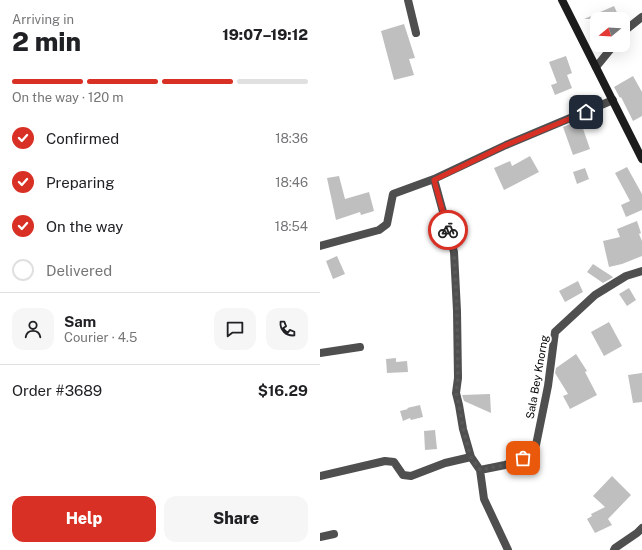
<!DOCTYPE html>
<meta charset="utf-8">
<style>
:root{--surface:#fff;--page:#f6f6f6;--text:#202124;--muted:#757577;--line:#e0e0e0;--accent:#d93025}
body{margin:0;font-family:"Public Sans",sans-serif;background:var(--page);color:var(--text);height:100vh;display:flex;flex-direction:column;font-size:15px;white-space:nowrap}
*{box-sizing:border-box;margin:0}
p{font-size:13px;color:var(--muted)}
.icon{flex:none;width:22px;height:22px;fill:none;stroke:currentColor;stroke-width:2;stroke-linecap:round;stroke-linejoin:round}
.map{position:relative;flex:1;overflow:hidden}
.drawer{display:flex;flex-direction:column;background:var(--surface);width:320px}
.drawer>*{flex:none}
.needle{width:26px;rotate:252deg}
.buttons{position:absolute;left:270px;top:12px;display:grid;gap:8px}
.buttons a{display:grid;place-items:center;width:40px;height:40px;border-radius:8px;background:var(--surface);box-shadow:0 4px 16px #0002;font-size:20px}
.pin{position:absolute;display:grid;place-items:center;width:34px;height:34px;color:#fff;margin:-17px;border-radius:8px;box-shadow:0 2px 6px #0006}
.courier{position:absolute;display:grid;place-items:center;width:40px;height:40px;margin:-20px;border:3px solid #d93025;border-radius:50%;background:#fff;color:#222;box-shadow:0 1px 5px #0007}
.head em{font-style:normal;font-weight:800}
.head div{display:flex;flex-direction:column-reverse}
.head{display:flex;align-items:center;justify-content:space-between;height:68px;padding:0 12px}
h1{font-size:26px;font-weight:800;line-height:30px}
.bar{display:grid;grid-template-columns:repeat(4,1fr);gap:6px 4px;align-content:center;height:48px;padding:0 12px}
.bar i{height:5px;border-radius:3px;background:var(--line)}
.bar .current{background:var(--accent)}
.bar p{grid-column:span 4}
.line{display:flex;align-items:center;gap:10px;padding:0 12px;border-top:1px solid var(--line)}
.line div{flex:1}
.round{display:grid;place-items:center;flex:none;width:42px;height:42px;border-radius:12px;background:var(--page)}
ol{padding:0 12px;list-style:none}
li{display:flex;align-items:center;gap:12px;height:44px}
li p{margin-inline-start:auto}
li .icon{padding:4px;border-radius:50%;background:var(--accent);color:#fff;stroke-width:4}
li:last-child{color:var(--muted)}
li i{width:22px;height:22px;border:2px solid var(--line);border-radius:50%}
.button{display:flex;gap:8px;margin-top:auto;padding:8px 12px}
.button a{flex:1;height:46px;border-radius:12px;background:var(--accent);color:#fff;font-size:16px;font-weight:800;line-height:46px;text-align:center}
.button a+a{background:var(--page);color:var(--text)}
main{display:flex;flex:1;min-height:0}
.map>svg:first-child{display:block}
.building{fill:#bfbfbf}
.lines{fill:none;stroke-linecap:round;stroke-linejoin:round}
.street{stroke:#4f4f4f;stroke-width:8}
.secondary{stroke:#1c1c1c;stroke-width:8}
.done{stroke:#595959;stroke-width:4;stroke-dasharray:0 7.2}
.route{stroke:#d93025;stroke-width:5}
.labels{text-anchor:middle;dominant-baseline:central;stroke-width:4;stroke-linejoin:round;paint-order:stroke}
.street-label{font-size:11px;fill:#000;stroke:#fff}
</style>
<main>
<section class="drawer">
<div class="head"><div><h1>2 min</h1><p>Arriving in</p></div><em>19:07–19:12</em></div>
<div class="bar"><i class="current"></i><i class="current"></i><i class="current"></i><i></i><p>On the way · 120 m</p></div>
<ol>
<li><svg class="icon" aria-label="check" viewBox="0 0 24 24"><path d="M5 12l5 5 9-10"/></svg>Confirmed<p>18:36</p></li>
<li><svg class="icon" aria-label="check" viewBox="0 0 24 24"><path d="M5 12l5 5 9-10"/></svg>Preparing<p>18:46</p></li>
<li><svg class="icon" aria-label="check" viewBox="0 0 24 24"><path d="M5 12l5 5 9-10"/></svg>On the way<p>18:54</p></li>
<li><i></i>Delivered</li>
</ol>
<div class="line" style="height:72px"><a class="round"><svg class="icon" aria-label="person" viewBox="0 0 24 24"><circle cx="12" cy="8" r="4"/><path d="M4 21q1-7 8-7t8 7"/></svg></a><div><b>Sam</b><p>Courier · 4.5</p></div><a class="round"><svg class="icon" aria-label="chat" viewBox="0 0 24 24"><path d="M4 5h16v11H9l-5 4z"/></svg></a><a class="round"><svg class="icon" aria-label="phone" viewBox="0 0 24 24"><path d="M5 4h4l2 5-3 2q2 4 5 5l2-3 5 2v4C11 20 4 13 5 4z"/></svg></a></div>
<div class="line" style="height:52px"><div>Order #3689</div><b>$16.29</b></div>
<div class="button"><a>Help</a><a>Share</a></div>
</section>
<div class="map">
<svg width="322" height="550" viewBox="0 0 322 550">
<rect width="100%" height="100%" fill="#fff"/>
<path class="building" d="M294 6 300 19H264Z
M84 24 95 58 89 59 94 75 74 80 61 31Z
M246 56 252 73 247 75 252 88 235 95 231 85 237 83 229 62Z
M313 76 322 92V116L313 121 301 97 300 98 294 87Z
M260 120 270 149 253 155 243 127Z
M210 156 219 172 184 190 174 168 190 161 192 166Z
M307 167 322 194V210L306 217 301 205 310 201 295 173Z
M265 168 269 179 257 184 253 172Z
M19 176 25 199 49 192 54 211 41 215 40 212 16 220 7 178Z
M317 221 321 233 319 234 322 241V256L302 264 289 267 283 241 300 237 297 229Z
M17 256 25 274 13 279 6 261Z
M273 264 293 277 292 278 283 283 267 272Z
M258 281 263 292 245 302 239 291Z
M309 288 316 300 307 306 299 294Z
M289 322 302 346 284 356 271 332Z
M256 354 267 371 265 372 277 395 250 409 243 396 248 394 235 373 236 368Z
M76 358V362L87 361 88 372 67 373 66 359Z
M322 373V402L313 403 308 375Z
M170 394 171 413 144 401 142 395Z
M100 405 103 417 91 420 90 418 83 421 80 411 88 409 87 408Z
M115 430 117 449 105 450 104 431Z
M292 476 311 495 288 519 292 525 275 533 267 519 272 516 271 514 285 507 273 496Z"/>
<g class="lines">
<path class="street" d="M88 0 96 33
M303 32 322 17
M276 67 294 45
M114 179 134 252 137 311 138 378 136 393 139 405 143 429 151 457 160 470 164 499 188 550
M0 246 59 230 67 224 73 194 114 179 186 145 293 100
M0 353 40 347
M160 470 185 465 203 458 216 445 228 386 235 332 275 295 306 276 322 271
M0 476 65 461 74 462 83 475 91 476 125 463 151 457
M0 537 14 534
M294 550 295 548 317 533 322 528"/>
<path class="secondary" d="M242 0 322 159"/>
</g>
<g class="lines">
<path class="done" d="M128 230 134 252 137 311 138 378 136 393 139 405 143 429 151 457 160 470 185 465 203 458"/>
<path class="route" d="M128 230 114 180 186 145 266 112"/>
</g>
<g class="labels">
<g class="street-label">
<text transform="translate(217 377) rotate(-80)">Sala Bey Knorng</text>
</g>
</g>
</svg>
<div class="buttons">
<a><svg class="needle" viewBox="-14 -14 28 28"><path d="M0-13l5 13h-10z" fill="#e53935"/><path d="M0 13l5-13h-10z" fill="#757577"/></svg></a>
</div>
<div class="pin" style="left:203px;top:458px;background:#ea580c"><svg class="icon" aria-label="bag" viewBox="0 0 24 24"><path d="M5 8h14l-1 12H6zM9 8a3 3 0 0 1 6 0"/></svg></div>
<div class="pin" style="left:266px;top:112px;background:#1f2937"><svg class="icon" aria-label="home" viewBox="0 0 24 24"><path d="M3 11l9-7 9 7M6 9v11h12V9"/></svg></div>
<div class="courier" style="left:128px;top:230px"><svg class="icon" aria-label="bike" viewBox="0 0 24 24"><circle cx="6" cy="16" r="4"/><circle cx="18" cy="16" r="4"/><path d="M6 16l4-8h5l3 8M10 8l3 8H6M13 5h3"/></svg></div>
</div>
</main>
